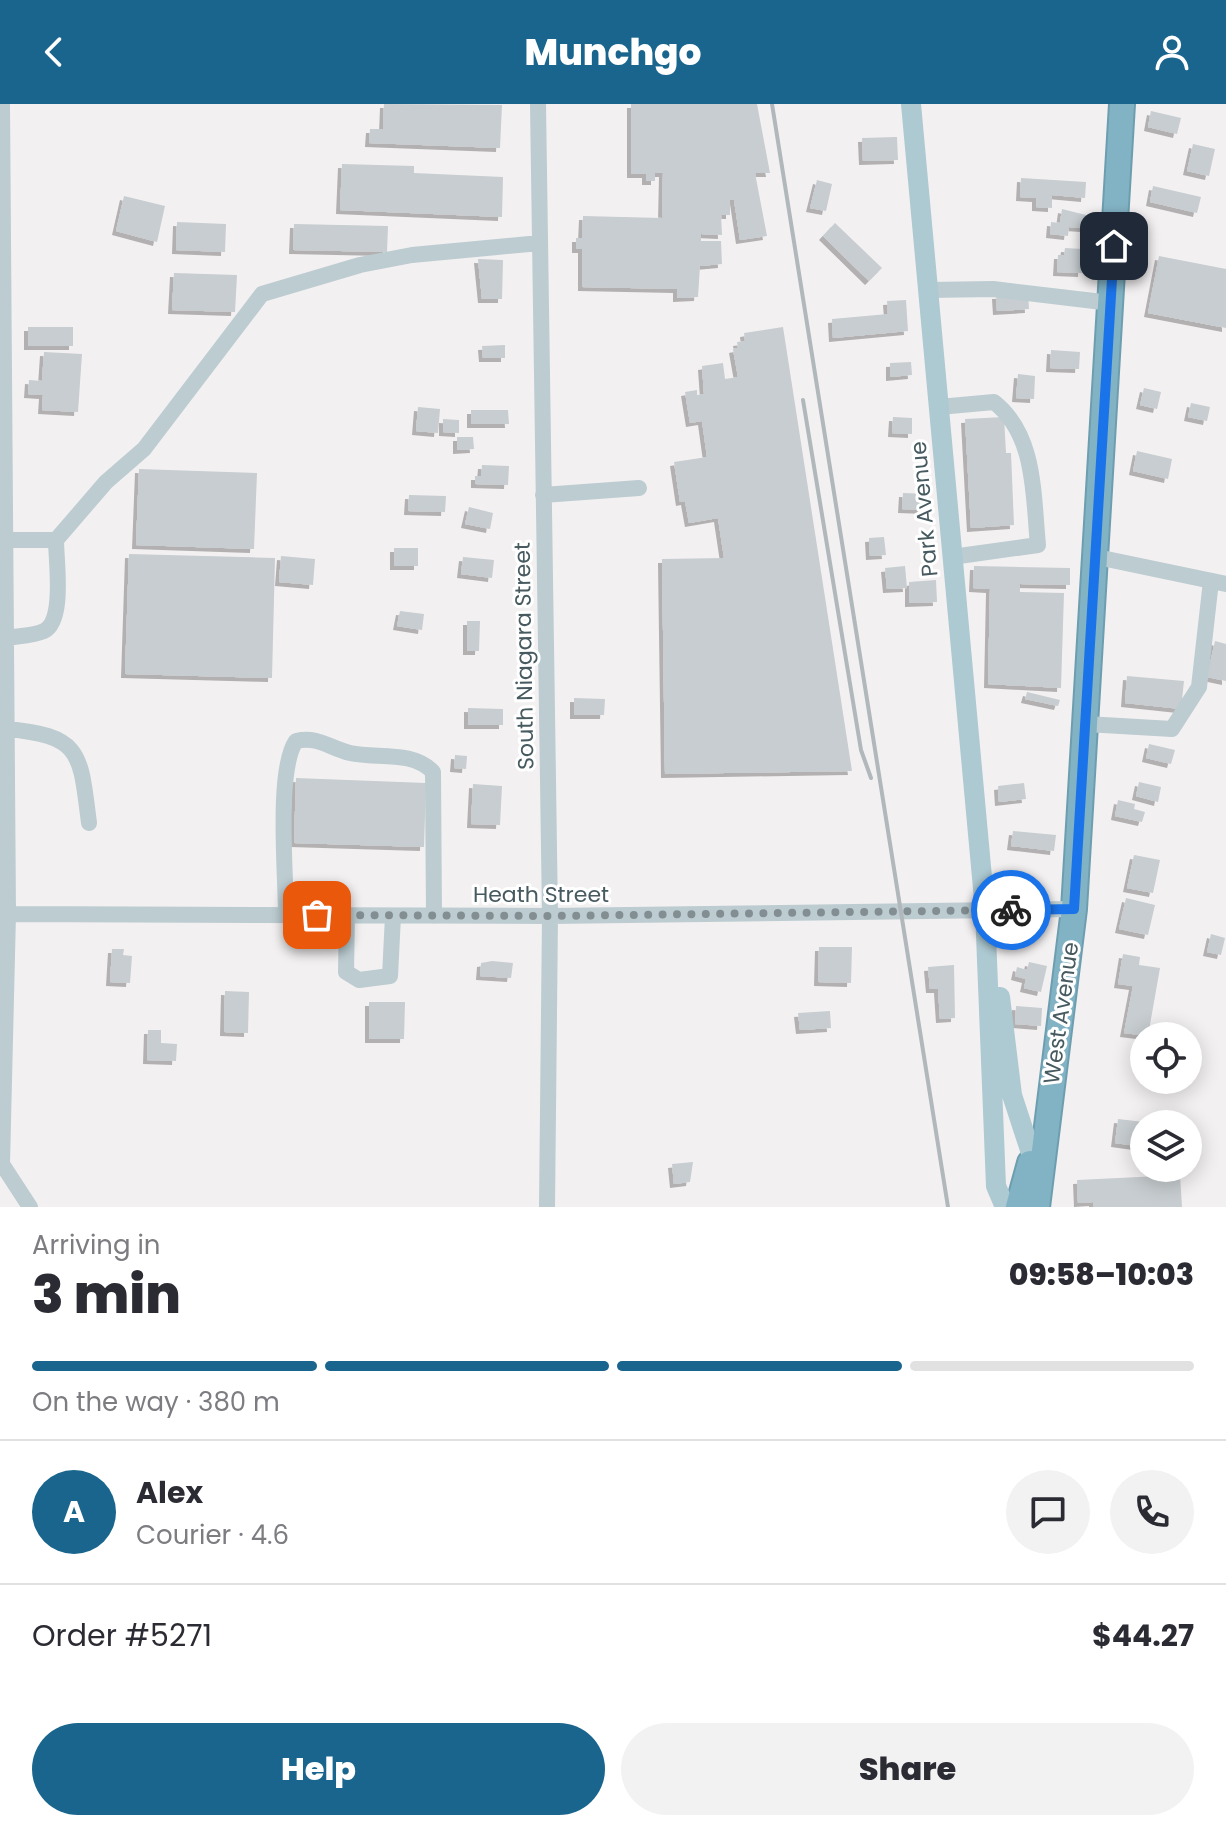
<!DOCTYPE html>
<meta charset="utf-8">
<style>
:root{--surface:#fff;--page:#f2f2f3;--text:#2b2b33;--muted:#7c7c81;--line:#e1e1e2;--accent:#19658d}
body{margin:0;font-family:Poppins,sans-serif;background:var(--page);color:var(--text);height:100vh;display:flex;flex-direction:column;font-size:30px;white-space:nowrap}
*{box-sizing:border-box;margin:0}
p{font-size:26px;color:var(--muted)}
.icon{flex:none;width:44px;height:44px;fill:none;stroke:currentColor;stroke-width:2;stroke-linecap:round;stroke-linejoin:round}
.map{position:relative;height:1103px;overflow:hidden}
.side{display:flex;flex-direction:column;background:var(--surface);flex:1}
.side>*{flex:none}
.buttons{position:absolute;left:1130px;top:918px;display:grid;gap:16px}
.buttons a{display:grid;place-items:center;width:72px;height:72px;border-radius:50%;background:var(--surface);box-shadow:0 4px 20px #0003;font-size:40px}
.pin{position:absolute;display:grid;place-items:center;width:68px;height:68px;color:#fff;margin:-34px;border-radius:16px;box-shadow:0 4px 12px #0006}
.courier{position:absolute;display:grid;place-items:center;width:80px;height:80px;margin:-40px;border:6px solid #1a73e8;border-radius:50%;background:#fff;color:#222;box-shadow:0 2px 10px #0007}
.head em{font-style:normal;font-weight:800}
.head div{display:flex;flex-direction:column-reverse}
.head{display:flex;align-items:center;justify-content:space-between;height:136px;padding:0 32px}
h1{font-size:52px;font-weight:800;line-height:60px}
.bar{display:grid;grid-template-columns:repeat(4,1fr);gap:12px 8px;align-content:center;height:96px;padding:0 32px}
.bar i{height:10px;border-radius:6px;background:var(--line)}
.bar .selected{background:var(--accent)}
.bar p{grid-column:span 4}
.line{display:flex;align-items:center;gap:20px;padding:0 32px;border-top:2px solid var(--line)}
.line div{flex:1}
.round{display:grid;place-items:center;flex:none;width:84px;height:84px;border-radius:42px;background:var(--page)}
.primary-button{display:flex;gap:16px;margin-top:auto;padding:16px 32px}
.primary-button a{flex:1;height:92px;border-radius:48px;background:var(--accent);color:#fff;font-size:32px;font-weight:800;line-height:92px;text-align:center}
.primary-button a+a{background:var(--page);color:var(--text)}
header{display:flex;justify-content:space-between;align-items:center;height:104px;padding:0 32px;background:var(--accent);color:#fff;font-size:36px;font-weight:800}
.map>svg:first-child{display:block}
.building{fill:#c7cdd0;filter:url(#shadow)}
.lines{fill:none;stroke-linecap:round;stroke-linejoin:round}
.highway-casing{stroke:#6d9eb0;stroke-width:28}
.minor{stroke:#bcccd1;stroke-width:16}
.major{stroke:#adc9d2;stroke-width:20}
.highway{stroke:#82b3c5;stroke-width:24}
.rail{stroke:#b1b8bb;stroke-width:4}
.done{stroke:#838e93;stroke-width:8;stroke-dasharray:0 14.4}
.route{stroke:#1a73e8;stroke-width:10}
.labels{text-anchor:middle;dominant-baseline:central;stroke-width:6;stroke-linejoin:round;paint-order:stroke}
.street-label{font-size:22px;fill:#465a60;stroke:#fff}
</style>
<header><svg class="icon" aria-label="back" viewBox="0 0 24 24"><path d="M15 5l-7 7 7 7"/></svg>Munchgo<svg class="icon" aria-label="person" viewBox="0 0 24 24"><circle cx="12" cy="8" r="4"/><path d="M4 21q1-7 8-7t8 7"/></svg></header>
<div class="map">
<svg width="1226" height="1103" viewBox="0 0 1226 1103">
<defs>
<filter id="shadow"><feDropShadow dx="-4" dy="4" stdDeviation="0" flood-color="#0004"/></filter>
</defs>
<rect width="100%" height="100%" fill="#f3f0f1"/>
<path class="building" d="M384 0 502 1 500 44 369 39 370 25H383Z
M631 0H757L770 69H755L767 132 740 136 734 96H730V111H721L722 131 701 130V137H721L722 160 700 162 698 193 677 194V185L582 183V145H576V134H582L583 112 662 114 663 69H655V77H646V70H631Z
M1151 7 1181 14 1177 30 1148 23Z
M897 33 898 56 863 57 862 34Z
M1193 40 1215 45 1209 72 1187 67Z
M342 60 414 62V69L503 73 502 113 340 106Z
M1021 74 1086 78 1085 94 1052 91V104L1036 103V94L1020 93Z
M817 76 832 80 826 107 810 104Z
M1153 82 1201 93 1197 109 1150 98Z
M124 92 165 102 157 138 116 127Z
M1062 105 1086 111 1085 124 1069 123 1068 132 1050 130 1051 118 1060 119Z
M177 118 226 120 225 148 176 146Z
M835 119 882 164 869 177 823 132Z
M294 120 388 122 387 148 293 146Z
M1065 144 1083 145 1082 169 1057 168 1058 151H1064Z
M1159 152 1226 165V224L1148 209Z
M478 155 503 156 502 195H482Z
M174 169 237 171 235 208 172 206Z
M1028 190 1029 205 997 207 996 191Z
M906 196 908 227 833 234 832 215 888 210 887 197Z
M28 223H73V242H28Z
M783 223 852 667 665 670 662 455 724 454 718 414 689 419 685 397 680 398 674 358 707 353 702 317 690 319 685 288 697 286V291L704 290 702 262 723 259 725 275 738 273 733 245 738 244 737 238 745 237 744 229Z
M505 241V254H483L482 242Z
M1051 246 1080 248 1079 265 1050 264Z
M44 248 82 250 78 308 42 306 43 291 28 290 29 276 42 277Z
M911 258 912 271 890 273V259Z
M1018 270 1035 272 1034 295 1016 294Z
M1144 284 1161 288 1157 305 1140 301Z
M1191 299 1210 303 1207 317 1188 313Z
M418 303 440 305 438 329 416 327Z
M471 306H508L509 320H471Z
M893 313 912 314V330L892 329Z
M1004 313 1006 349H1011L1014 421 971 424 965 315Z
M443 315 459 316V329L443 328Z
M457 333H473L474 345 457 346Z
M1137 347 1172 355 1168 375 1133 367Z
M482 361 509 362 508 381 475 380V372H481Z
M139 365 257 369 254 445 136 441Z
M903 389 930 390 929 406 902 405Z
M409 391 446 392 445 408 408 407Z
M469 403 493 409 490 425 465 420Z
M884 433 886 451 870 452 869 434Z
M394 444H418V462H394Z
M129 450 275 454 272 574 125 570Z
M281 452 315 455 313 481 279 478Z
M463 453 494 456 492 474 461 470Z
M905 462 907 484 887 485 885 464Z
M974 462 1070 464V481L1020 480V488L1064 489 1061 584 988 580 990 485 973 484Z
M936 476 937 498 909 499V478Z
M400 507 424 510 422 526 397 522Z
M467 517H480L479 547H467Z
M1215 537 1226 540V577L1207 573Z
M1127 572 1184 577 1181 605 1125 599Z
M1027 588 1060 596 1058 602 1025 595Z
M574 594 605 595 604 611H574Z
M468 604 503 605V621H468Z
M1149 640 1175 646 1171 660 1146 654Z
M455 651 467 652 466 665 454 664Z
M296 674 426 679 424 743 294 739Z
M1139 678 1161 683 1158 698 1136 692Z
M1024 679 1026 695 999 698 998 682Z
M473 680 502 682 500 721 471 720Z
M1118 696 1135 700 1134 705 1145 708 1142 718 1115 712Z
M1013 727 1056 731 1054 747 1011 742Z
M1134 751 1160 756 1153 789 1127 784Z
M1126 794 1155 801 1148 831 1119 825Z
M1211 830 1225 834 1221 851 1207 848Z
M819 843H852L851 879 818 878Z
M112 845H124L123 851 132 852 130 879 110 878Z
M1123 850 1140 853 1139 861 1160 864 1148 932 1124 929 1133 882 1118 880Z
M492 857 513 859 511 874 480 872 481 859Z
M1029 858 1047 862 1041 888 1024 884 1026 875 1015 872 1017 863 1027 866Z
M954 861 955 914 940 915 938 885H930L928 863Z
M225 887 249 888 248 929 224 928Z
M369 898H405L404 935H369Z
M1016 902 1042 904 1041 922 1015 920Z
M830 907 831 924 800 926 798 909Z
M148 926H161V939L177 940 176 957 147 956Z
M1118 1015 1144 1018V1043L1115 1039Z
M693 1058 690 1078 674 1080 672 1060Z
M1180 1071 1182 1103H1093V1098L1078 1099 1077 1076Z"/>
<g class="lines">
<defs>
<path id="highway" d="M1018 1103 1030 1059
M1037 1103 1074 805 1122 0"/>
</defs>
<use href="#highway" class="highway-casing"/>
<path class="minor" d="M2 0 8 810 2 1060 30 1103
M538 0 550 812 547 1103
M928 186 993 185 1111 199
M939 303 994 298C1036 331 1033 391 1038 441L952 453
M543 391 639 384
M5 436H56L106 378 144 345 262 190 360 161 412 151 540 139
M1097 453 1226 480
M6 534C17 532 33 532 44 527 65 517 56 457 56 436
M1086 620 1172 625 1199 583 1211 477
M7 625C83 632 80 650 89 719
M8 810 550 812 1074 805
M286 811C286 772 276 666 296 637 319 632 329 644 350 649 377 655 412 646 433 668L434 812
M347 811 346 868 359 876 390 872 393 812"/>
<path class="major" d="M911 0 985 806 996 1082 1005 1103
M1000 893 1012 991 1032 1052"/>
<use href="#highway" class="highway"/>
<path class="rail" d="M772 0 948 1103
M803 296 861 646 871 674"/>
</g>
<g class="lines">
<path class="done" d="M317 811 550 812 1011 806"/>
<path class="route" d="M1011 806 1074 805 1114 142"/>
</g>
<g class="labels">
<g class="street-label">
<text transform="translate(924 405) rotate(-95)">Park Avenue</text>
<text transform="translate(524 552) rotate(-91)">South Niagara Street</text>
<text x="541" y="790">Heath Street</text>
<text transform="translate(1061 909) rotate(-82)">West Avenue</text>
</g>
</g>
</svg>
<div class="buttons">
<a><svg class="icon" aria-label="locate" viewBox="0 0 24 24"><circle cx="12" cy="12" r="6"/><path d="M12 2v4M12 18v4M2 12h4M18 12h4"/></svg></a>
<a><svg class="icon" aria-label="layers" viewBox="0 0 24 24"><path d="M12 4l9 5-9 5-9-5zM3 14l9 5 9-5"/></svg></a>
</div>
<div class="pin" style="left:317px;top:811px;background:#ea580c"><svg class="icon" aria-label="bag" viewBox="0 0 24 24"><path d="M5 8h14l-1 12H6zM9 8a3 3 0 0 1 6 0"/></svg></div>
<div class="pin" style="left:1114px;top:142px;background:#1f2937"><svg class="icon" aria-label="home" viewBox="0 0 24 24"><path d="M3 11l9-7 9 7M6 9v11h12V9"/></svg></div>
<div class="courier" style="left:1011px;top:806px"><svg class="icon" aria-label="bike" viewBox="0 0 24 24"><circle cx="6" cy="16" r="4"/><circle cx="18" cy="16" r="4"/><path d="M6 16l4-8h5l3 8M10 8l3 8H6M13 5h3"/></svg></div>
</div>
<section class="side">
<div class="head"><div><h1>3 min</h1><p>Arriving in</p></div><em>09:58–10:03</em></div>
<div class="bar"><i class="selected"></i><i class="selected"></i><i class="selected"></i><i></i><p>On the way · 380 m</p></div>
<div class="line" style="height:144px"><b class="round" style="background:var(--accent);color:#fff">A</b><div><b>Alex</b><p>Courier · 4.6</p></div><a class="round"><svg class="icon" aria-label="chat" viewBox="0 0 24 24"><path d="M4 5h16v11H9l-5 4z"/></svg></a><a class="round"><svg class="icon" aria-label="phone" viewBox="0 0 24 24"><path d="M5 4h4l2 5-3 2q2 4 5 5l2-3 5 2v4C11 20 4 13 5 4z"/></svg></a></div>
<div class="line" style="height:104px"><div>Order #5271</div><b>$44.27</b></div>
<div class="primary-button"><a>Help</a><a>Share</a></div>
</section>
